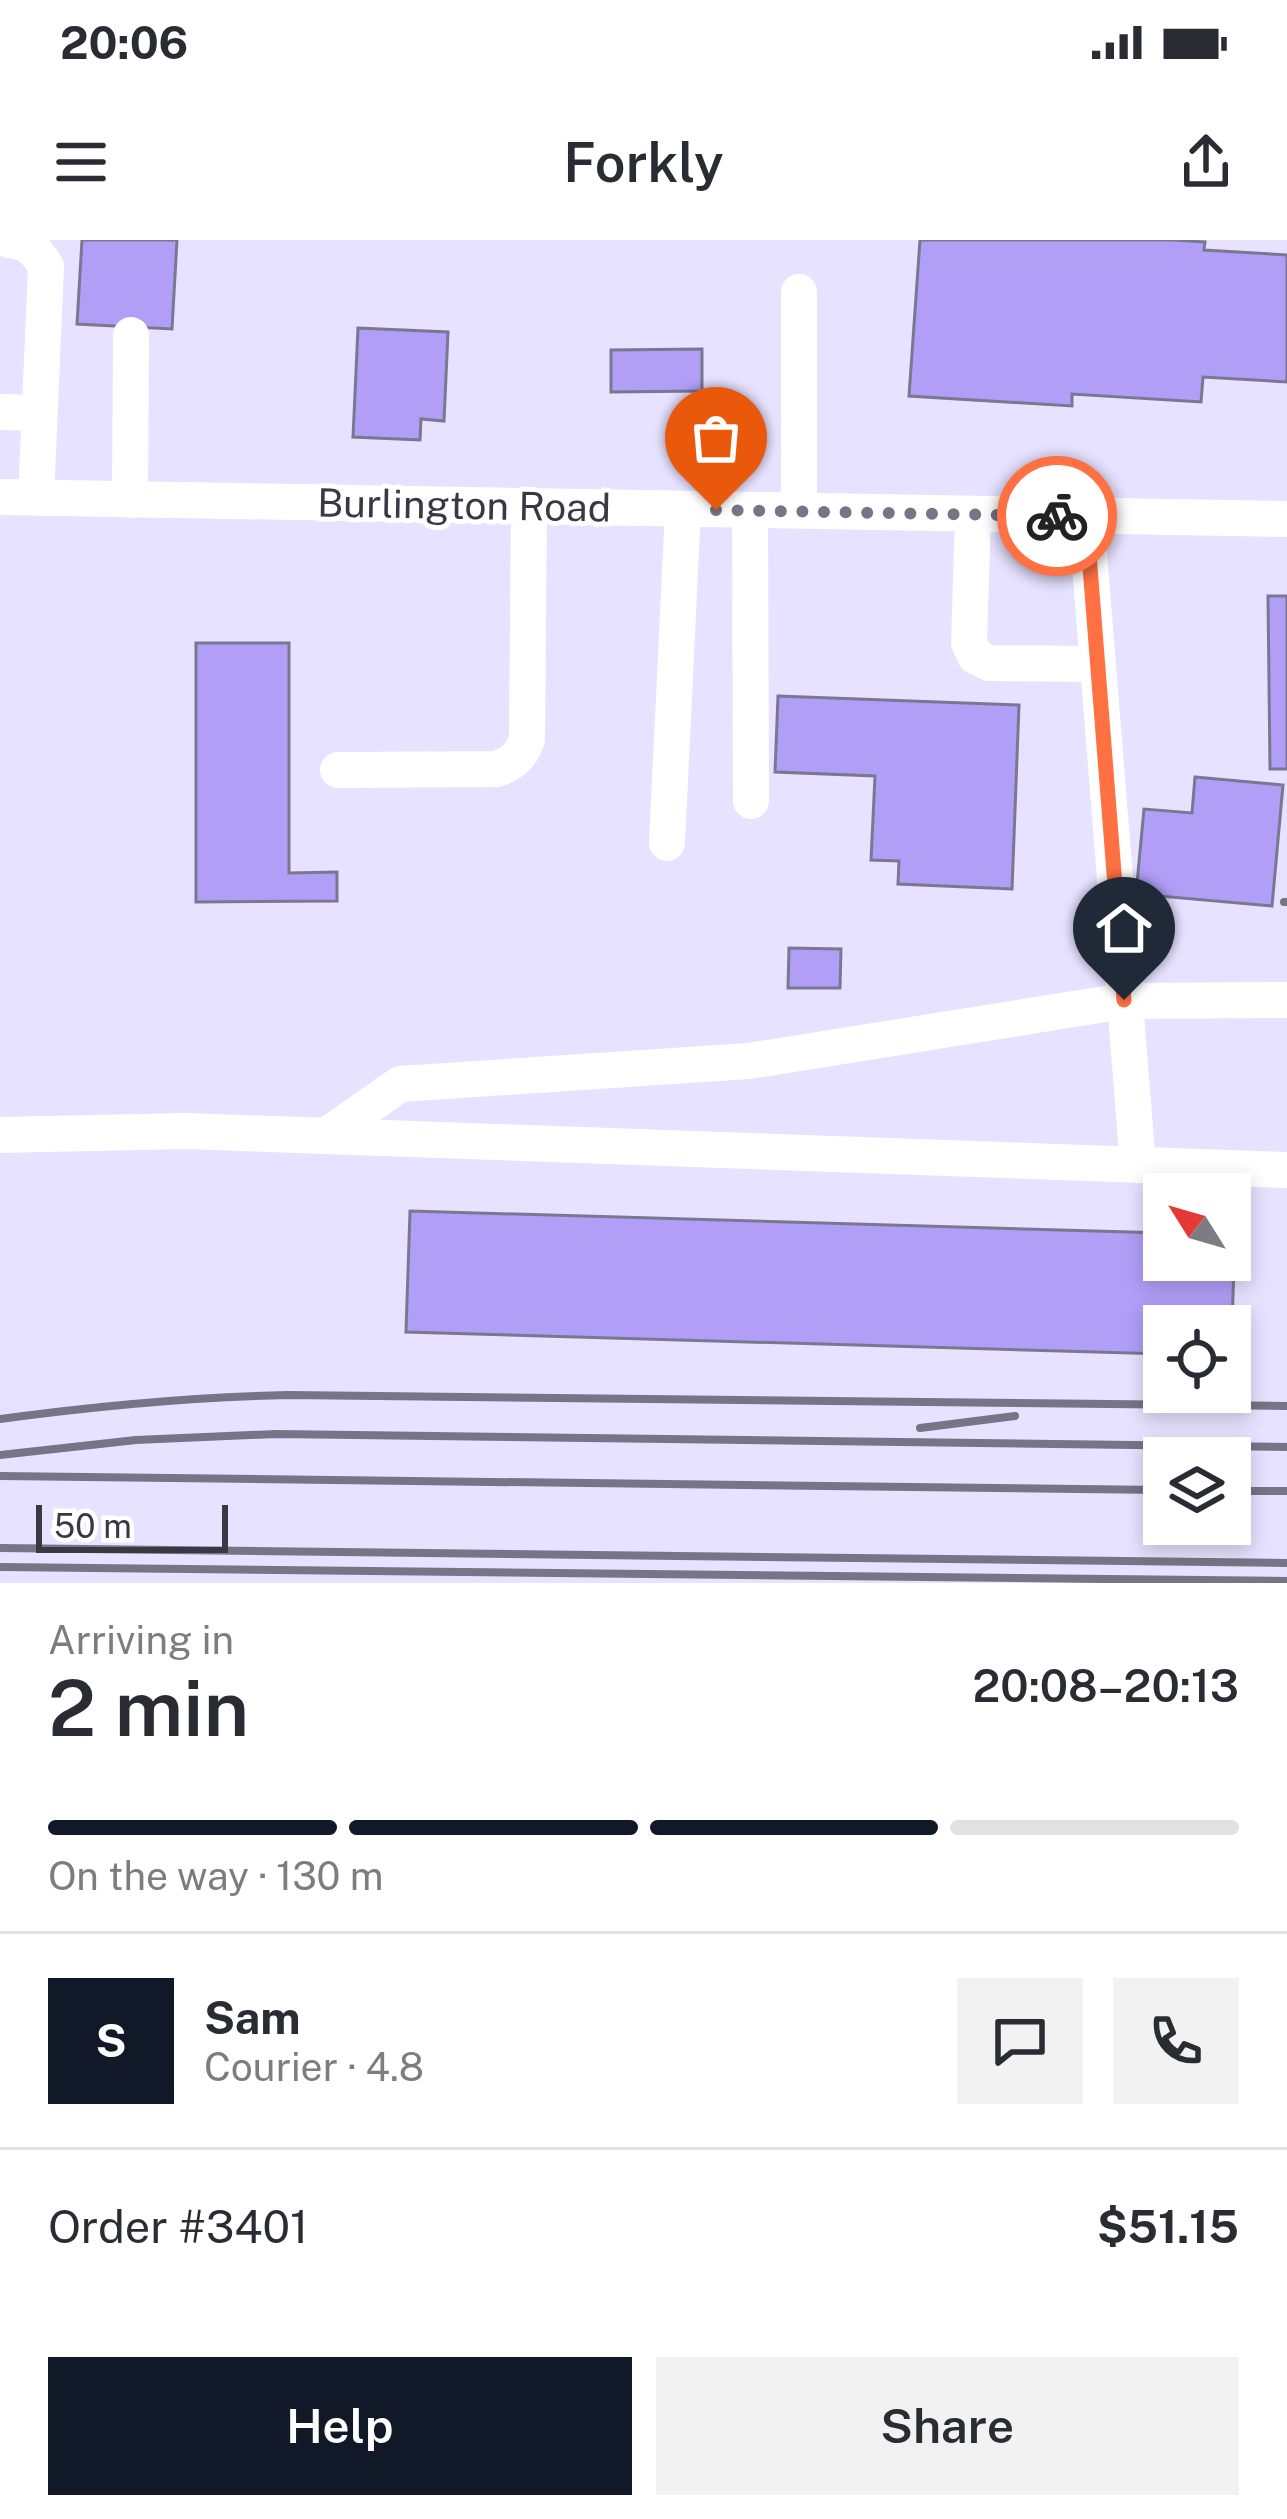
<!DOCTYPE html>
<meta charset="utf-8">
<style>
:root{--surface:#fff;--page:#f2f2f3;--text:#2b2b33;--muted:#7c7c81;--line:#e1e1e2;--accent:#111827}
body{margin:0;font-family:"Public Sans",sans-serif;background:var(--page);color:var(--text);height:100vh;display:flex;flex-direction:column;font-size:45px;white-space:nowrap}
*{box-sizing:border-box;margin:0}
p{font-size:39px;color:var(--muted)}
.icon{flex:none;width:66px;height:66px;fill:none;stroke:currentColor;stroke-width:2;stroke-linecap:round;stroke-linejoin:round}
.map{position:relative;height:1343px;overflow:hidden}
.panel{display:flex;flex-direction:column;background:var(--surface);flex:1}
.panel>*{flex:none}
.needle{width:78px;rotate:307deg}
.controls{position:absolute;left:1143px;top:933px;display:grid;gap:24px}
.controls a{display:grid;place-items:center;width:108px;height:108px;border-radius:0px;background:var(--surface);box-shadow:0 6px 18px #0003;font-size:60px}
.scale{position:absolute;left:36px;bottom:30px;width:192px;box-sizing:border-box;padding-left:12px;border:6px solid #393843;border-top:0;font-size:33px;line-height:42px;white-space:nowrap;color:#393843;-webkit-text-stroke:9px #fff;paint-order:stroke}
.pin{position:absolute;display:grid;place-items:center;width:102px;height:102px;color:#fff;margin:-123px -51px;border-radius:50% 50% 50% 0;rotate:-45deg;box-shadow:0 0 12px #0007}
.pin .icon{rotate:45deg}
.courier{position:absolute;display:grid;place-items:center;width:120px;height:120px;margin:-60px;border:9px solid #ff7043;border-radius:50%;background:#fff;color:#222;box-shadow:0 3px 15px #0007}
.summary em{font-style:normal;font-weight:600}
.summary div{display:flex;flex-direction:column-reverse}
.summary{display:flex;align-items:center;justify-content:space-between;height:204px;padding:0 48px}
h1{font-size:78px;font-weight:600;line-height:90px}
.bar{display:grid;grid-template-columns:repeat(4,1fr);gap:18px 12px;align-content:center;height:144px;padding:0 48px}
.bar i{height:15px;border-radius:9px;background:var(--line)}
.bar .on{background:var(--accent)}
.bar p{grid-column:span 4}
.line{display:flex;align-items:center;gap:30px;padding:0 48px;border-top:3px solid var(--line)}
.line div{flex:1}
.round{display:grid;place-items:center;flex:none;width:126px;height:126px;border-radius:0px;background:var(--page)}
.cta{display:flex;gap:24px;margin-top:auto;padding:24px 48px}
.cta a{flex:1;height:138px;border-radius:0px;background:var(--accent);color:#fff;font-size:48px;font-weight:600;line-height:138px;text-align:center}
.cta a+a{background:var(--page);color:var(--text)}
.status{display:flex;justify-content:space-between;align-items:center;height:84px;padding:0 60px;background:var(--surface);direction:ltr}
.status svg{height:33px;fill:currentColor}
header{display:flex;justify-content:space-between;align-items:center;height:156px;padding:0 48px;background:var(--surface);font-size:54px;font-weight:600}
.map>svg:first-child{display:block}
.building{fill:#b09ef7;stroke:#7b7791;stroke-width:3}
.lines{fill:none;stroke-linecap:round;stroke-linejoin:round}
.minor{stroke:#fff;stroke-width:36}
.rail{stroke:#767485;stroke-width:8}
.done{stroke:#767485;stroke-width:12;stroke-dasharray:0 21.6}
.route{stroke:#ff7043;stroke-width:15}
.labels{text-anchor:middle;dominant-baseline:central;stroke-width:10;stroke-linejoin:round;paint-order:stroke}
.street-label{font-size:39px;fill:#393843;stroke:#fff}
</style>
<div class="status"><b>20:06</b><svg viewBox="0 0 49 12"><path d="M0 12V9h3v3zM5 12V6h3v6zM10 12V3h3v9zM15 12V0h3v12zM26 1h20v11H26zM47 4h2v5h-2z"/></svg></div>
<header><svg class="icon" aria-label="menu" viewBox="0 0 24 24"><path d="M4 6h16M4 12h16M4 18h16"/></svg>Forkly<svg class="icon" aria-label="share" viewBox="0 0 24 24"><path d="M12 15V3M7 8l5-5 5 5M5 13v7h14v-7"/></svg></header>
<div class="map">
<svg width="1287" height="1343" viewBox="0 0 1287 1343">
<rect width="100%" height="100%" fill="#e6e2ff"/>
<path class="building" d="M82 0H177L172 89 77 84Z
M920 0H1174L1205 2 1204 10 1287 15V142L1203 137 1201 162 1072 154V166L909 156Z
M358 88 448 92 444 181 421 179 420 200 353 197Z
M702 109V151L611 152V110Z
M1268 356H1287V529H1270Z
M196 403H289V633L337 632V661L196 662Z
M778 456 1019 465 1012 649 898 644 899 621 871 620 875 536 775 532Z
M1195 537 1283 545 1272 666 1136 654 1144 569 1192 573Z
M789 708 841 709 840 748H788Z
M410 971 1164 993V1020H1230V995H1235L1231 1116 1230 1086H1164V1114L406 1092Z"/>
<g class="lines">
<path class="minor" d="M9 0C28 1 38 12 46 27L36 258
M0 172 39 173
M0 257 1287 279
M130 260 131 95
M750 270 751 561
M799 271V52
M973 274 969 403 975 416 989 423 1098 424
M1086 276 1138 925
M338 530 497 529C513 523 522 515 527 499L529 266
M667 603 683 269
M0 895 187 891 1287 930
M326 896 400 844 749 821 1124 761 1287 760"/>
<path class="rail" d="M1284 662H1287
M0 1179C96 1166 191 1157 288 1155L1287 1166
M920 1188 1015 1176
M0 1215 136 1200 276 1194 1287 1207
M0 1236 1164 1250
M1230 1251H1287
M0 1308 1287 1323
M0 1327 1287 1341"/>
</g>
<g class="lines">
<path class="done" d="M716 270 1057 276"/>
<path class="route" d="M1057 276H1086L1124 760"/>
</g>
<g class="labels">
<g class="street-label">
<text transform="translate(464 265) rotate(1)">Burlington Road</text>
</g>
</g>
</svg>
<div class="controls">
<a><svg class="needle" viewBox="-14 -14 28 28"><path d="M0-13l5 13h-10z" fill="#e53935"/><path d="M0 13l5-13h-10z" fill="#7c7c81"/></svg></a>
<a><svg class="icon" aria-label="locate" viewBox="0 0 24 24"><circle cx="12" cy="12" r="6"/><path d="M12 2v4M12 18v4M2 12h4M18 12h4"/></svg></a>
<a><svg class="icon" aria-label="layers" viewBox="0 0 24 24"><path d="M12 4l9 5-9 5-9-5zM3 14l9 5 9-5"/></svg></a>
</div>
<div class="scale">50 m</div>
<div class="pin" style="left:716px;top:270px;background:#ea580c"><svg class="icon" aria-label="bag" viewBox="0 0 24 24"><path d="M5 8h14l-1 12H6zM9 8a3 3 0 0 1 6 0"/></svg></div>
<div class="pin" style="left:1124px;top:760px;background:#1f2937"><svg class="icon" aria-label="home" viewBox="0 0 24 24"><path d="M3 11l9-7 9 7M6 9v11h12V9"/></svg></div>
<div class="courier" style="left:1057px;top:276px"><svg class="icon" aria-label="bike" viewBox="0 0 24 24"><circle cx="6" cy="16" r="4"/><circle cx="18" cy="16" r="4"/><path d="M6 16l4-8h5l3 8M10 8l3 8H6M13 5h3"/></svg></div>
</div>
<section class="panel">
<div class="summary"><div><h1>2 min</h1><p>Arriving in</p></div><em>20:08–20:13</em></div>
<div class="bar"><i class="on"></i><i class="on"></i><i class="on"></i><i></i><p>On the way · 130 m</p></div>
<div class="line" style="height:216px"><b class="round" style="background:var(--accent);color:#fff">S</b><div><b>Sam</b><p>Courier · 4.8</p></div><a class="round"><svg class="icon" aria-label="chat" viewBox="0 0 24 24"><path d="M4 5h16v11H9l-5 4z"/></svg></a><a class="round"><svg class="icon" aria-label="phone" viewBox="0 0 24 24"><path d="M5 4h4l2 5-3 2q2 4 5 5l2-3 5 2v4C11 20 4 13 5 4z"/></svg></a></div>
<div class="line" style="height:156px"><div>Order #3401</div><b>$51.15</b></div>
<div class="cta"><a>Help</a><a>Share</a></div>
</section>
